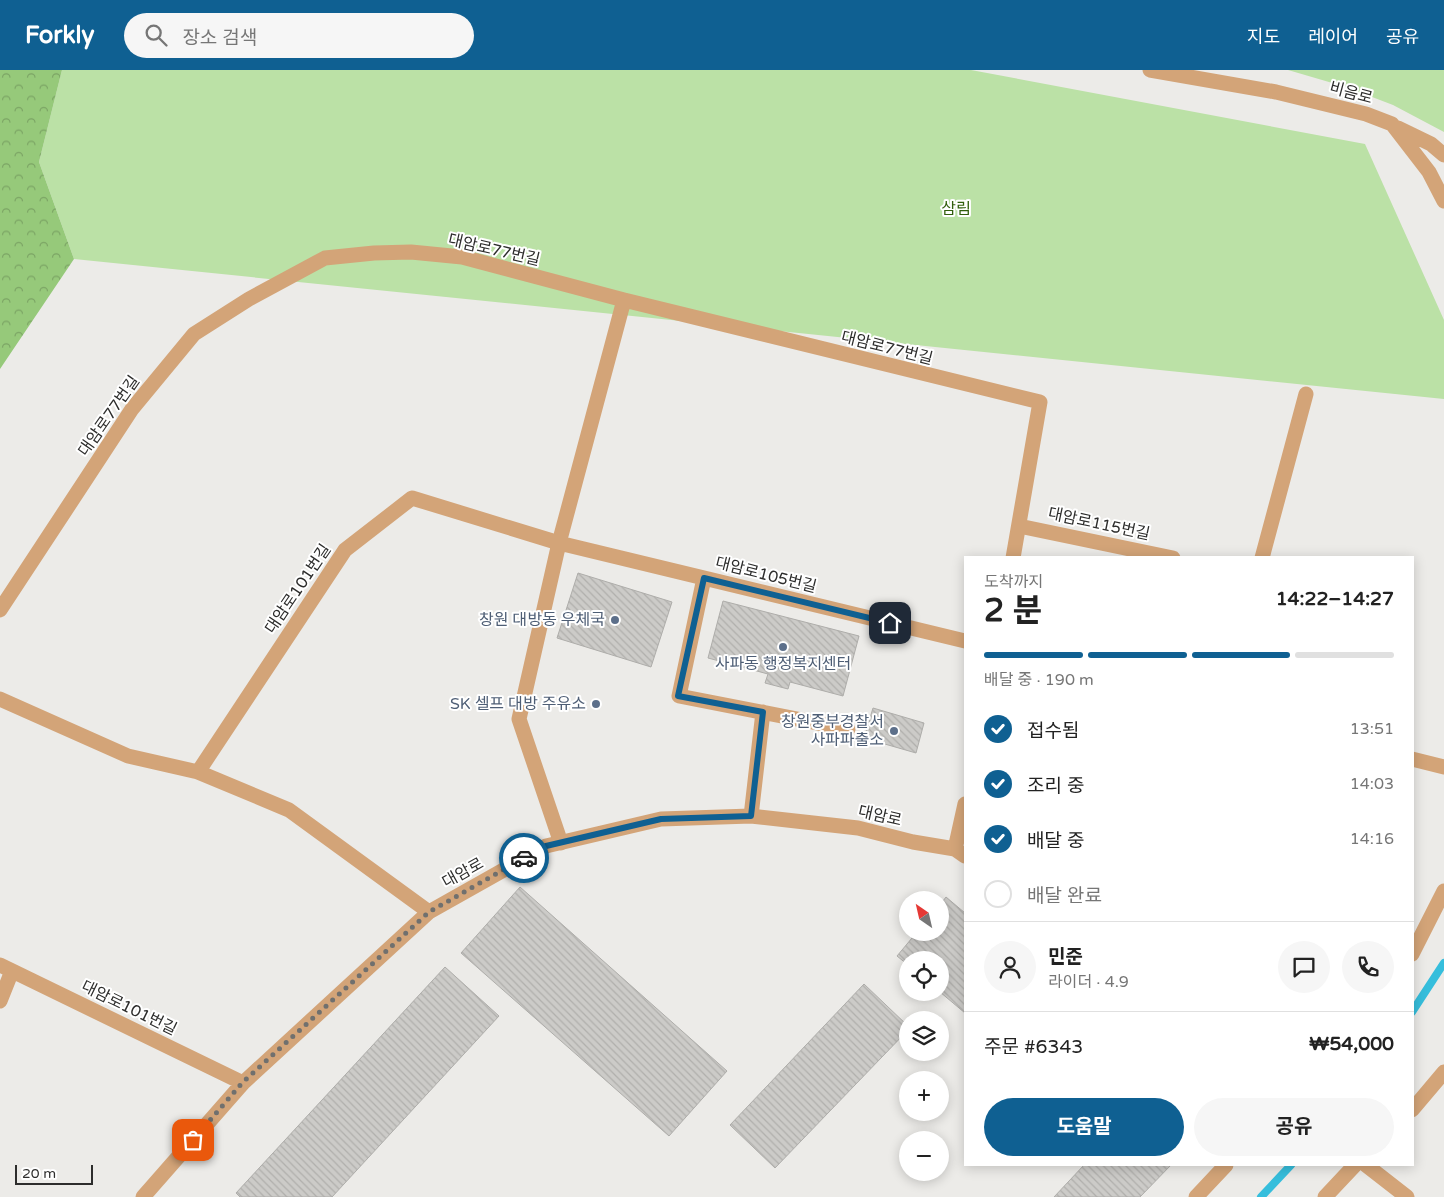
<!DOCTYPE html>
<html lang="ko">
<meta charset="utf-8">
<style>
:root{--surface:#fff;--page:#f6f6f6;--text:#222;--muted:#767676;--line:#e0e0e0;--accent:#0f6092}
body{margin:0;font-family:"Varela Round","Noto Sans KR",sans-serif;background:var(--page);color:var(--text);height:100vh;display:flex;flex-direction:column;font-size:19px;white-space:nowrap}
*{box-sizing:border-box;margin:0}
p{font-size:16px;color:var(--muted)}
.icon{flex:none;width:28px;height:28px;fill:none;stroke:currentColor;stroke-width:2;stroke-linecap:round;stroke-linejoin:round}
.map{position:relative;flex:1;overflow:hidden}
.panel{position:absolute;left:964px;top:486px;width:450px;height:610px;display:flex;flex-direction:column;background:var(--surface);border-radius:0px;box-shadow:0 2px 12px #0003}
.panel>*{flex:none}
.needle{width:32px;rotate:326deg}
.fabs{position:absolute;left:899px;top:821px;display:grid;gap:10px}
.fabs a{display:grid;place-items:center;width:50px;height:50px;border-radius:50%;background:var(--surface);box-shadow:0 2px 12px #0003;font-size:25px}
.scale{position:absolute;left:15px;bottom:12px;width:78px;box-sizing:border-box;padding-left:5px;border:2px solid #2d2d2c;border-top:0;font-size:14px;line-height:18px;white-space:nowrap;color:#2d2d2c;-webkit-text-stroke:4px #fff;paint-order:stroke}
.pin{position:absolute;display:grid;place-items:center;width:42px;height:42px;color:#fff;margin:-21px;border-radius:10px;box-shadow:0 2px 8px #0006}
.courier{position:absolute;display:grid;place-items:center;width:50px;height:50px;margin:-25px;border:4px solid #0f6092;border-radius:50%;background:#fff;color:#222;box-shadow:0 1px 6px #0007}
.overview em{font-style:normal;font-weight:700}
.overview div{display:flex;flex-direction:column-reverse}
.overview{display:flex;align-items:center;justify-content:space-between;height:85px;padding:0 20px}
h1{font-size:32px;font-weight:700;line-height:38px}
.bar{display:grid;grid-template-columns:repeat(4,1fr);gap:8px 5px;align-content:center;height:60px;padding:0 20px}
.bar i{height:6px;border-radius:4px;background:var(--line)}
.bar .active{background:var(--accent)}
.bar p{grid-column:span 4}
.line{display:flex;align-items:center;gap:12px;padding:0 20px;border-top:1px solid var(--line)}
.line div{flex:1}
.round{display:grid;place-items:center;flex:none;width:52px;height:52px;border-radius:26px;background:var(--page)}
ol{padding:0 20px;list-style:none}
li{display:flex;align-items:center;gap:15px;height:55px}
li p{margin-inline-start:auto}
li .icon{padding:5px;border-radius:50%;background:var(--accent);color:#fff;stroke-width:4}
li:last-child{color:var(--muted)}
li i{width:28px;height:28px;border:2px solid var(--line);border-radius:50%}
.action{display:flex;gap:10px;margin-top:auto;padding:10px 20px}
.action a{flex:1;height:58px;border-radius:30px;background:var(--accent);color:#fff;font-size:20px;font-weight:700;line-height:58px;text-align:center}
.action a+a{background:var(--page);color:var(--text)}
header{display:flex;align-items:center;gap:30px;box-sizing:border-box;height:70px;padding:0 25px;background:var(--accent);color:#fff}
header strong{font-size:24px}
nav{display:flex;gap:28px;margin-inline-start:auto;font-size:18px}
.search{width:350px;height:45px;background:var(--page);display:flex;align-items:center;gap:12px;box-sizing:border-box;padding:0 18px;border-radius:28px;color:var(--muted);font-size:19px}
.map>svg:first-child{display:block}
.green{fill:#bbe1a6}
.forest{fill:url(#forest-crowns)}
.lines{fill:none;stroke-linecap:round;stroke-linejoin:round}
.stream{stroke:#36bedc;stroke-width:8}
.building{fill:url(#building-back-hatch);stroke:#aeadaa}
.minor{stroke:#d3a478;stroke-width:15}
.done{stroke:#70706e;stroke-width:5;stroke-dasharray:0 9}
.route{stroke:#0f6092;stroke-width:6}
.service-dot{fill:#5c6f8a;stroke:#fff;stroke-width:2}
.labels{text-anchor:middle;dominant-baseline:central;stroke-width:4;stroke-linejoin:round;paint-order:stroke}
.street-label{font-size:16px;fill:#2d2d2c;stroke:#fff}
.park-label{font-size:16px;fill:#325f0d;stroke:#fff}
.service-label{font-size:16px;fill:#4e5e75;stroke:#fff;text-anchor:end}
</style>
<header>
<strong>Forkly</strong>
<div class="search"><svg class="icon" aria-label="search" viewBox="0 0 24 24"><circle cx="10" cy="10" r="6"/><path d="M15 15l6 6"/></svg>장소 검색</div>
<nav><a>지도</a><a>레이어</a><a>공유</a></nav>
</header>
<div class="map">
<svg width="1444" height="1127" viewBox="0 0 1444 1127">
<defs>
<pattern id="forest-crowns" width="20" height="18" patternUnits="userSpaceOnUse" patternTransform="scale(1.25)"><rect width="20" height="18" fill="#96c97a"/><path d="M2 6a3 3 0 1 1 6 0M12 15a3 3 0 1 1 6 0" fill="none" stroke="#7ba464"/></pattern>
<pattern id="building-back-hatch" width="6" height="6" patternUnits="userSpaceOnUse" patternTransform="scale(1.25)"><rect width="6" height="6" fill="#cccbc8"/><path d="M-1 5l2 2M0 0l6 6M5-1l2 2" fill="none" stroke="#b0afac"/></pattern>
</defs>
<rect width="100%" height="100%" fill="#ecebe8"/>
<path class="green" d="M62 0H971L1365 74 1444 250V329L74 189 39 92Z
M1288 0H1444V62L1393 35 1346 17Z"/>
<path class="forest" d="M0 0H62L39 92 74 189 0 299Z"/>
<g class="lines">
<path class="stream" d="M1412 942 1444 893
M1261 1127 1291 1095"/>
</g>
<path class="building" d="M578 503 672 532 651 597 557 568Z
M723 531 859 566 843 626 790 612 788 619 765 613 768 604 708 588Z
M873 638 924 653 916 683 864 668Z
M520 817 727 1001 669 1066 461 883Z
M946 827 965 843V943L940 922V890H908V895L897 886 917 862H940V835Z
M445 897 499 946 332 1127H240L236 1123Z
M864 914 908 956V960L775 1098 730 1055Z
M1084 1095H1171L1140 1127H1054Z"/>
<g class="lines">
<path class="minor" d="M1150 0 1276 22 1366 44 1392 54 1429 102 1444 131
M1398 58 1431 74 1444 85
M1019 456 1173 488
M1262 488 1306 324
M704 508 679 626 848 659
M0 540 132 339 194 264 249 229 325 188 374 183 411 182 462 187 624 230 1040 332 1013 488
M0 629 128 686 198 702 289 740 429 842
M1412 689 1444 697
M198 702 345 480 412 428 559 473 965 571
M751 746 763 642
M561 773 519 649 559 473 624 230
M955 779 965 734
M1412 884 1444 821
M0 895 243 1013
M0 931 12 901
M1412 1040 1444 1002
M1366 1095 1407 1127
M143 1127 243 1013 429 842 546 776 661 749 751 746 858 758 913 772 955 779 965 786
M1196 1127 1226 1095
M1325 1127 1355 1095"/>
</g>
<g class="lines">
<path class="done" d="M193 1070 242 1013 429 842 524 788"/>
<path class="route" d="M524 788 546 776 661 749 751 746 763 642 678 626 704 508 890 553"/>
</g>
<g class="service-dot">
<circle cx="615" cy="550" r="5"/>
<circle cx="783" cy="577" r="5"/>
<circle cx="596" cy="634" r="5"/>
<circle cx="894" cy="661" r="5"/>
</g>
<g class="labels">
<g class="street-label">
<text transform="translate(1351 23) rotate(15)">비음로</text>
<text transform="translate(494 180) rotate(13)">대암로77번길</text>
<text transform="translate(887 278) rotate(14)">대암로77번길</text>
<text transform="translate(109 346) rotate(-55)">대암로77번길</text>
<text transform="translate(1099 454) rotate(12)">대암로115번길</text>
<text transform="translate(766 505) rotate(14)">대암로105번길</text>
<text transform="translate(298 519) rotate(-56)">대암로101번길</text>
<text transform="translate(880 746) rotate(13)">대암로</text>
<text transform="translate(463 803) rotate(-29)">대암로</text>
<text transform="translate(129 938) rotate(26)">대암로101번길</text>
</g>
<g class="park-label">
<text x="956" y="139">삼림</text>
</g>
<g class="service-label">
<text x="605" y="550">창원 대방동 우체국</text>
<text x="783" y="594" text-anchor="middle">사파동 행정복지센터</text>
<text x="586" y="634">SK 셀프 대방 주유소</text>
<text x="884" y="652">창원중부경찰서<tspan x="884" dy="18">사파파출소</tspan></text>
</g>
</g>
</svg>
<div class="fabs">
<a><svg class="needle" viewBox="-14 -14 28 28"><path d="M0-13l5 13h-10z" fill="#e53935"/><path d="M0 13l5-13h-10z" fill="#767676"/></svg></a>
<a><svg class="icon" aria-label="locate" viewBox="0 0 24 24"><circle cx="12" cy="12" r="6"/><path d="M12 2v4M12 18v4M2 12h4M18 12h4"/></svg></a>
<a><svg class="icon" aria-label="layers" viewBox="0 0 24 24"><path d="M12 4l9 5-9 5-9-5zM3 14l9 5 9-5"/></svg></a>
<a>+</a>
<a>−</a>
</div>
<div class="scale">20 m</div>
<div class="pin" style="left:193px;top:1070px;background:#ea580c"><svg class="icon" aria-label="bag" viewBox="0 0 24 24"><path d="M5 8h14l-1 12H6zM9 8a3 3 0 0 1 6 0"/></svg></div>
<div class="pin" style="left:890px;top:553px;background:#1f2937"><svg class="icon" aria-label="home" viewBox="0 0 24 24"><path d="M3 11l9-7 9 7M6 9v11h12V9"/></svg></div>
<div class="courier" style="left:524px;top:788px"><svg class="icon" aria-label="car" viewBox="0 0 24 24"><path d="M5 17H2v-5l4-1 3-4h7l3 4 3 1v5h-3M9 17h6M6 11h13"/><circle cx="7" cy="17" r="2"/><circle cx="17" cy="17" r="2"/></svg></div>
<section class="panel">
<div class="overview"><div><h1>2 분</h1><p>도착까지</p></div><em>14:22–14:27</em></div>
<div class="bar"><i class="active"></i><i class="active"></i><i class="active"></i><i></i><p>배달 중 · 190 m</p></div>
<ol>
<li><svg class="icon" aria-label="check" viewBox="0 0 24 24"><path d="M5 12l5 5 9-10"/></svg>접수됨<p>13:51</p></li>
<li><svg class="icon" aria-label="check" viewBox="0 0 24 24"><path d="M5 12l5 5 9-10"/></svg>조리 중<p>14:03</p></li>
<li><svg class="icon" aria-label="check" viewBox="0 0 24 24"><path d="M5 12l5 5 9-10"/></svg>배달 중<p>14:16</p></li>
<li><i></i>배달 완료</li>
</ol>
<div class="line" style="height:90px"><a class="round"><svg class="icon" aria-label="person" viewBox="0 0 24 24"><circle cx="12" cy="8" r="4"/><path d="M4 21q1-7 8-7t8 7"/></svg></a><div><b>민준</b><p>라이더 · 4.9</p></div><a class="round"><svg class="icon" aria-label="chat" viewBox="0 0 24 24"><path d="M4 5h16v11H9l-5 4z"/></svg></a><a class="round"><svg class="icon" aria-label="phone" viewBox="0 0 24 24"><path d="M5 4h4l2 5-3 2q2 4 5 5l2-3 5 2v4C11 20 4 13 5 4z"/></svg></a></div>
<div class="line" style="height:65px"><div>주문 #6343</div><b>₩54,000</b></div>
<div class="action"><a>도움말</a><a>공유</a></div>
</section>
</div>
